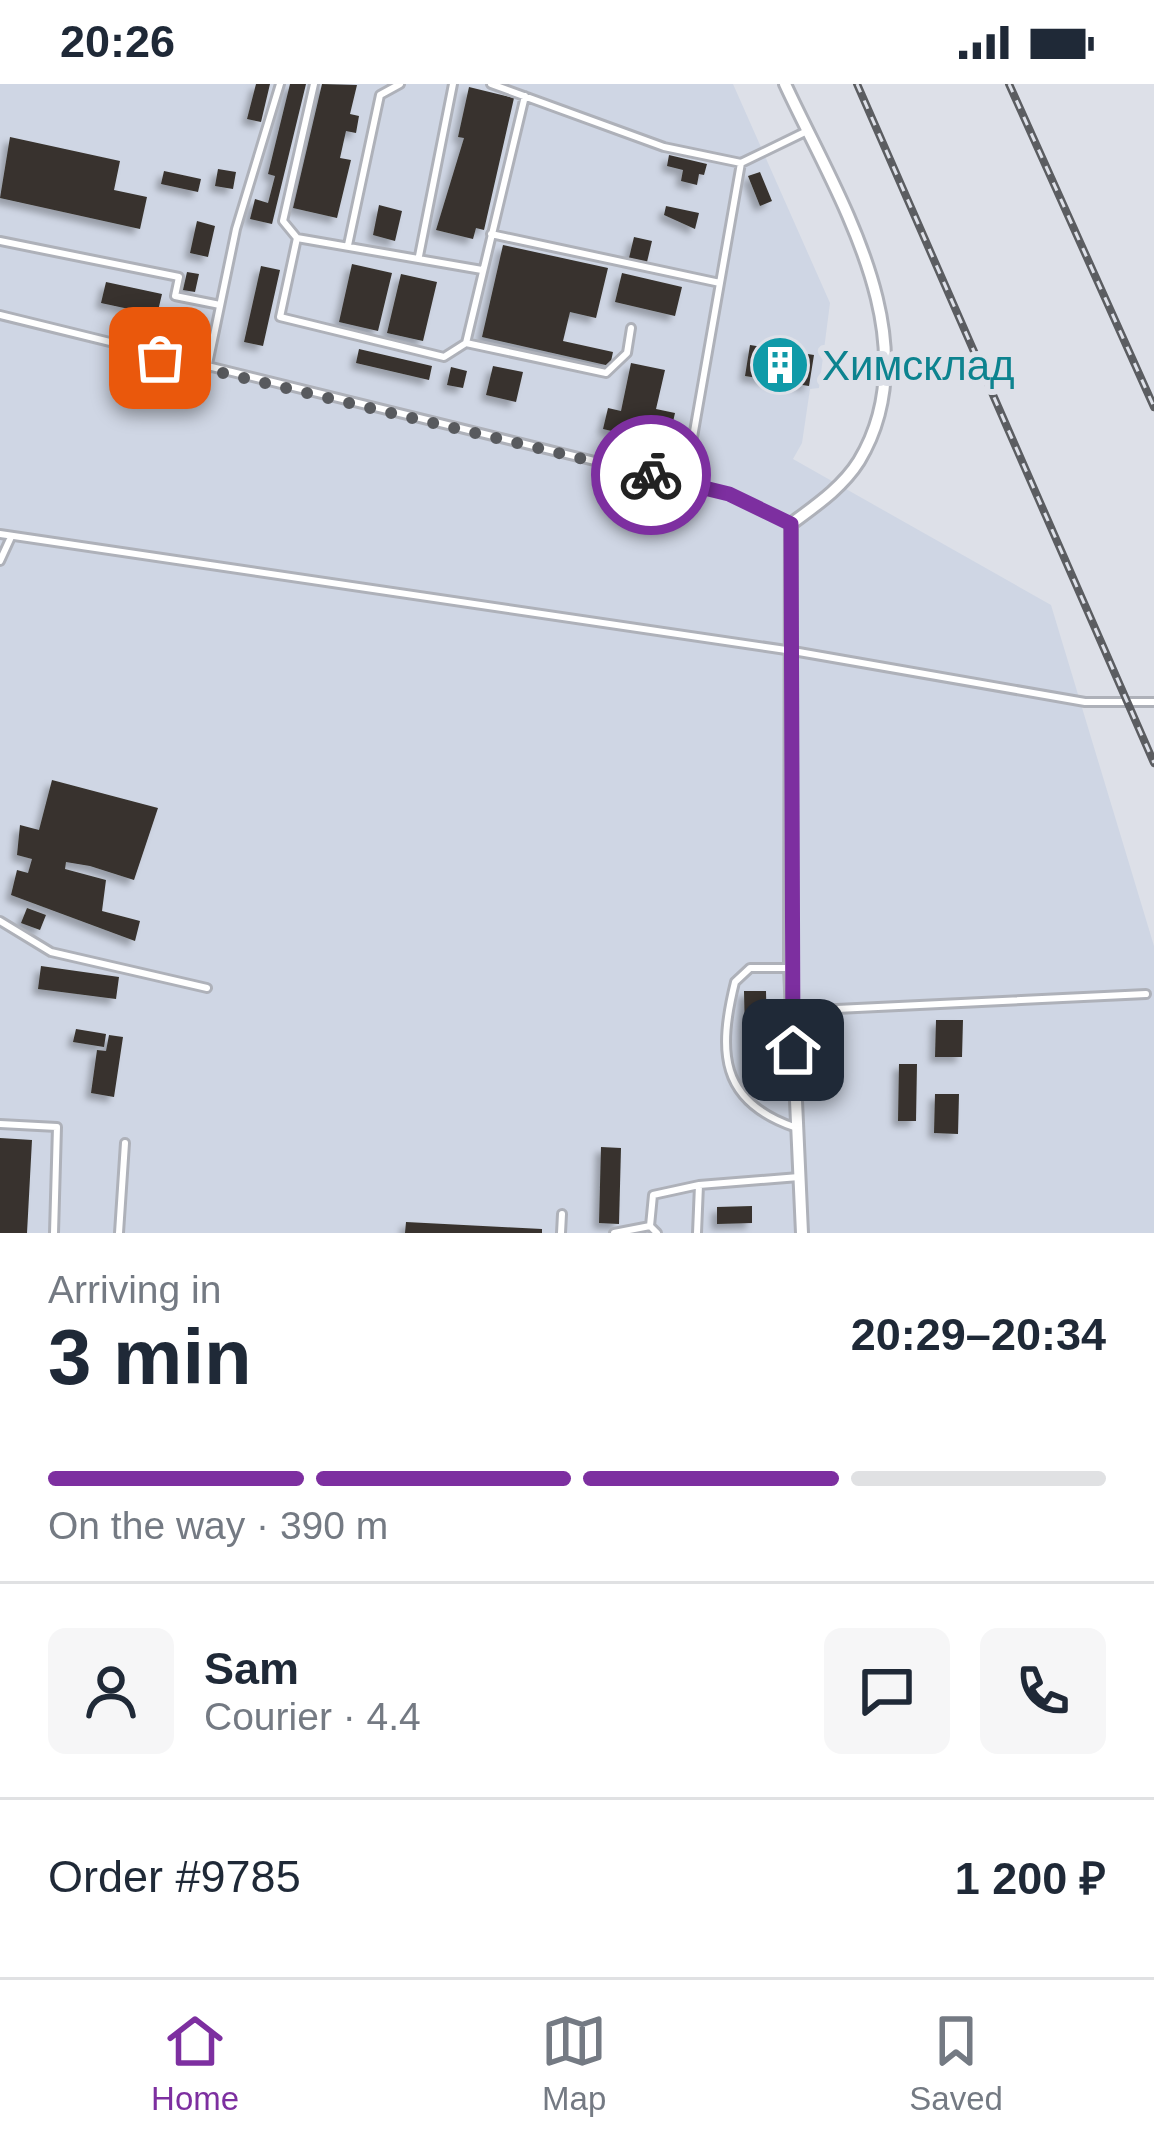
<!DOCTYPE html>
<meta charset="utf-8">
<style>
:root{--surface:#fff;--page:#f6f6f7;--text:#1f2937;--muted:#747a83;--line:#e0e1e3;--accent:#7d2fa0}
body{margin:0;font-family:Arial,sans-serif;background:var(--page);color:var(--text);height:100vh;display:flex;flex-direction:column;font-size:45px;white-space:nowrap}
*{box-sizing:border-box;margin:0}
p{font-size:39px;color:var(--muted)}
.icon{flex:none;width:66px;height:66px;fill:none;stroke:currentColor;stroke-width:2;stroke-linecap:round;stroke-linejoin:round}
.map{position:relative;height:1149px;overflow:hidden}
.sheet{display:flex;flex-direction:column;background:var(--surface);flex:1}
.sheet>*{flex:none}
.pin{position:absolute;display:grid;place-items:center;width:102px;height:102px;color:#fff;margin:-51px;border-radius:24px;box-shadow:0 6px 18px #0006}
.courier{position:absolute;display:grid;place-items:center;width:120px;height:120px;margin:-60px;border:9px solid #7d2fa0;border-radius:50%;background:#fff;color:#222;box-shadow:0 3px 15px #0007}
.summary em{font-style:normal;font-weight:700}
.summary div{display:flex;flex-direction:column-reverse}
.summary{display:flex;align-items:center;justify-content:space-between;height:204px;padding:0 48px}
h1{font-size:78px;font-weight:700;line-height:90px}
.bar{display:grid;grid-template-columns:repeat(4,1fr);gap:18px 12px;align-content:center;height:144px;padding:0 48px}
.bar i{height:15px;border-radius:9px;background:var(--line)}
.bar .on{background:var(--accent)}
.bar p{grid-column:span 4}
.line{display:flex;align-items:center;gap:30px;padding:0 48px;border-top:3px solid var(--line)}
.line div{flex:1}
.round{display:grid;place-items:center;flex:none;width:126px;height:126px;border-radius:18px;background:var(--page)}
.status{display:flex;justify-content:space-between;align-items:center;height:84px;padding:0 60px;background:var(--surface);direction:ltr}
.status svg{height:33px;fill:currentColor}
.tabs{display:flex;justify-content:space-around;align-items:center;height:168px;border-top:3px solid var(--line);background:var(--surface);font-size:33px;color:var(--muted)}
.tabs a{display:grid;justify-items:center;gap:6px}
.tabs .on{color:var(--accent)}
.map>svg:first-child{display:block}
.built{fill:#cfd6e4}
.building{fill:#37332d;filter:url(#shadow)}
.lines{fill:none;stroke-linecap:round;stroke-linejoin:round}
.service-casing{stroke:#aeb1b9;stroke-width:12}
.minor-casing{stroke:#aeb1b9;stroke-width:16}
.service{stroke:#fff;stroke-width:6}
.minor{stroke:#fff;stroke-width:10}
.rail-casing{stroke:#5b5d61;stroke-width:8}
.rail{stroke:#dde0e8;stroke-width:3;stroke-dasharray:9;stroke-linecap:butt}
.done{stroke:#585a5e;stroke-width:12;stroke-dasharray:0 21.6}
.route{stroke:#7d2fa0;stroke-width:15}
.labels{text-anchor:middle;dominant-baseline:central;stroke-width:12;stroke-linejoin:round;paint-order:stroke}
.culture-label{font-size:42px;fill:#0d838f;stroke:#dde0e8;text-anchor:start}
</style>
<div class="status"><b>20:26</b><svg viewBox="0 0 49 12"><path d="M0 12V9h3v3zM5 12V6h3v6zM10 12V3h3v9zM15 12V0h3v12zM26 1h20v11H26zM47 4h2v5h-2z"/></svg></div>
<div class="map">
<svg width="1154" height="1149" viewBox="0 0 1154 1149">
<defs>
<filter id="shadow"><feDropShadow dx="-5.5" dy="5.5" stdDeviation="3" flood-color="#0004"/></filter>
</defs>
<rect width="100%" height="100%" fill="#dde0e8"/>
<path class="built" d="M0 0H733L830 219 819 304 810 305 802 359 793 375 1051 521 1154 862V1149H0Z"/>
<path class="building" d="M256 0H270L261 38 247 35Z
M290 0H306L272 140 250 135 255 115 268 119 275 92 268 90Z
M322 0 357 1 350 30 359 32 356 49 346 47 340 74 351 76 337 134 293 124Z
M469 3 514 14 484 146 476 144 473 155 436 146 464 54 458 53Z
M10 53 120 77 114 106 147 113 140 145 0 114Z
M669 71 707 80 704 91 699 90 697 101 681 97 683 86 667 82Z
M218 85 236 88 233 105 215 102Z
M164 87 201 95 198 108 161 100Z
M760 88 772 117 760 122 748 92Z
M379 121 402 127 395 157 373 151Z
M666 122 699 129 695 145 664 131Z
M197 137 215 142 208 173 190 169Z
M634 153 652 157 647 178 629 174Z
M503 161 608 184 596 234 570 228 563 257 613 268 610 282 482 253Z
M352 180 392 189 378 247 339 238Z
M261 182 280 186 263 262 244 258Z
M187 188 199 190 195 208 183 206Z
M622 189 682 203 675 232 615 218Z
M401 190 437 198 423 257 387 249Z
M106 198 162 210 157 231 101 219Z
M750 261 814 271 809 302 745 292Z
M359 265 432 282 429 296 356 279Z
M631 279 665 286 656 325 675 329 668 360 603 345 608 324 621 327Z
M493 282 523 288 516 318 486 311Z
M451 283 467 287 463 304 447 301Z
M52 696 158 724 134 796 90 782 66 778 65 785 106 796 102 827 140 837 135 857 11 811 17 786 28 789 32 775 17 771 20 741 39 746Z
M27 824 46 831 40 846 21 839Z
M41 882 119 893 116 915 38 905Z
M744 907H766L768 1000H746Z
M936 936H963L962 973H935Z
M76 945 106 950 104 963 73 958Z
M109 951 123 953 114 1013 91 1009 97 966 106 967Z
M899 980H917L916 1037H898Z
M935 1010H959L958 1050 934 1049Z
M0 1054 32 1056 27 1149H0Z
M601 1063 621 1064 619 1140 599 1139Z
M752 1122V1139L717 1140V1123Z
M406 1138 542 1145V1149H405Z"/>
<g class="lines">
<defs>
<path id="service" d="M491 0 664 63 741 79
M491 150 720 199
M297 154 283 137 314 0
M0 157 179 193 175 212 220 221
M348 161 380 11 400 0
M419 172 453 0
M482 186 297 154 280 233 444 273 466 259 606 289 627 269 631 244
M0 231 729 410 791 440
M466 259 525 12
M207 285 236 145 280 0
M685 399 741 79 807 47
M0 450 793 567 1085 618H1154
M0 477 11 453
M0 837 51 868 207 904
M790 884H750L735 898C718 967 719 1017 794 1043
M795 927 1146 910
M0 1040 57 1043 54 1149
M119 1149 125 1059
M561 1149 562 1130
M614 1149 650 1142
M657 1149 650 1142 653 1111 699 1101 799 1093
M697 1149 699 1101"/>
<path id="minor" d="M785 0C835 109 932 256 859 377 842 404 815 422 791 440L790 884 802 1149"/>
</defs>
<use href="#service" class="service-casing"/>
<use href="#minor" class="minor-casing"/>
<use href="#service" class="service"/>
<use href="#minor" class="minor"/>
<defs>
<path id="rail" d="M857 0 1154 679
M1009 0 1154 323"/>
</defs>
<use href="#rail" class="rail-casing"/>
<use href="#rail" class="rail"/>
</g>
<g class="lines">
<path class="done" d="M160 274 651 391"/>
<path class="route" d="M651 391 729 410 791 440 793 966"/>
</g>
<defs>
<symbol id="building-disc" viewBox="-11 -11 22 22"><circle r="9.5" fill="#0f9aa8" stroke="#dde0e8"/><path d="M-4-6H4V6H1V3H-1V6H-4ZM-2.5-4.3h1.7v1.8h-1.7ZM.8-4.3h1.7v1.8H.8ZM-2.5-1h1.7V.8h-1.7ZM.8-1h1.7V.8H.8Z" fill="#fff"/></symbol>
</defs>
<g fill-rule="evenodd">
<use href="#building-disc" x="747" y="248" width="66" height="66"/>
</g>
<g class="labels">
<g class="culture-label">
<text x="822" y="281">Химсклад</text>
</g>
</g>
</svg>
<div class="pin" style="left:160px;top:274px;background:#ea580c"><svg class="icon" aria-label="bag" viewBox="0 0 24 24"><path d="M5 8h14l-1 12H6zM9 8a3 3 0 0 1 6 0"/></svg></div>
<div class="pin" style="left:793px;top:966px;background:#1f2937"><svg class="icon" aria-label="home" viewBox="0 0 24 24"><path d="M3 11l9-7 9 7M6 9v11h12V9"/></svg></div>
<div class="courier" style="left:651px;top:391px"><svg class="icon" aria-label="bike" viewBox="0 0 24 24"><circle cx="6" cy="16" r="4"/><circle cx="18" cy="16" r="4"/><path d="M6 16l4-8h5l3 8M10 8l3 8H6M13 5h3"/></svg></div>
</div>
<section class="sheet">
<div class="summary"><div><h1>3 min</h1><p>Arriving in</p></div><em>20:29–20:34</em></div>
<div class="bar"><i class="on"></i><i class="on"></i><i class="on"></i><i></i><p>On the way · 390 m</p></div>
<div class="line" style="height:216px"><a class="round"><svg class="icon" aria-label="person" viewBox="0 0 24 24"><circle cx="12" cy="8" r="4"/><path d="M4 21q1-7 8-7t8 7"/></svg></a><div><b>Sam</b><p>Courier · 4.4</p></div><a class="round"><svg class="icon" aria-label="chat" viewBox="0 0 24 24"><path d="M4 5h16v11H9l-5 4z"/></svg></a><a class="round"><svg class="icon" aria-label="phone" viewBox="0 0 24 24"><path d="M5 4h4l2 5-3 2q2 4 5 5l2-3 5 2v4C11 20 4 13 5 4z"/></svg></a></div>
<div class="line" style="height:156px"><div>Order #9785</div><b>1 200 ₽</b></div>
</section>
<nav class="tabs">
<a class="on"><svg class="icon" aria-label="home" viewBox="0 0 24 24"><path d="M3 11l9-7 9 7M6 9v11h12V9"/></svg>Home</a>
<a><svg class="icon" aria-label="map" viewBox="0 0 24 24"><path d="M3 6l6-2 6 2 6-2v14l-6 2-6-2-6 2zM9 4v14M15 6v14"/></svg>Map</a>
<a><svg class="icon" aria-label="saved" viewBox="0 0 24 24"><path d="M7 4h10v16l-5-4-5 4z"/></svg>Saved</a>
</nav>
